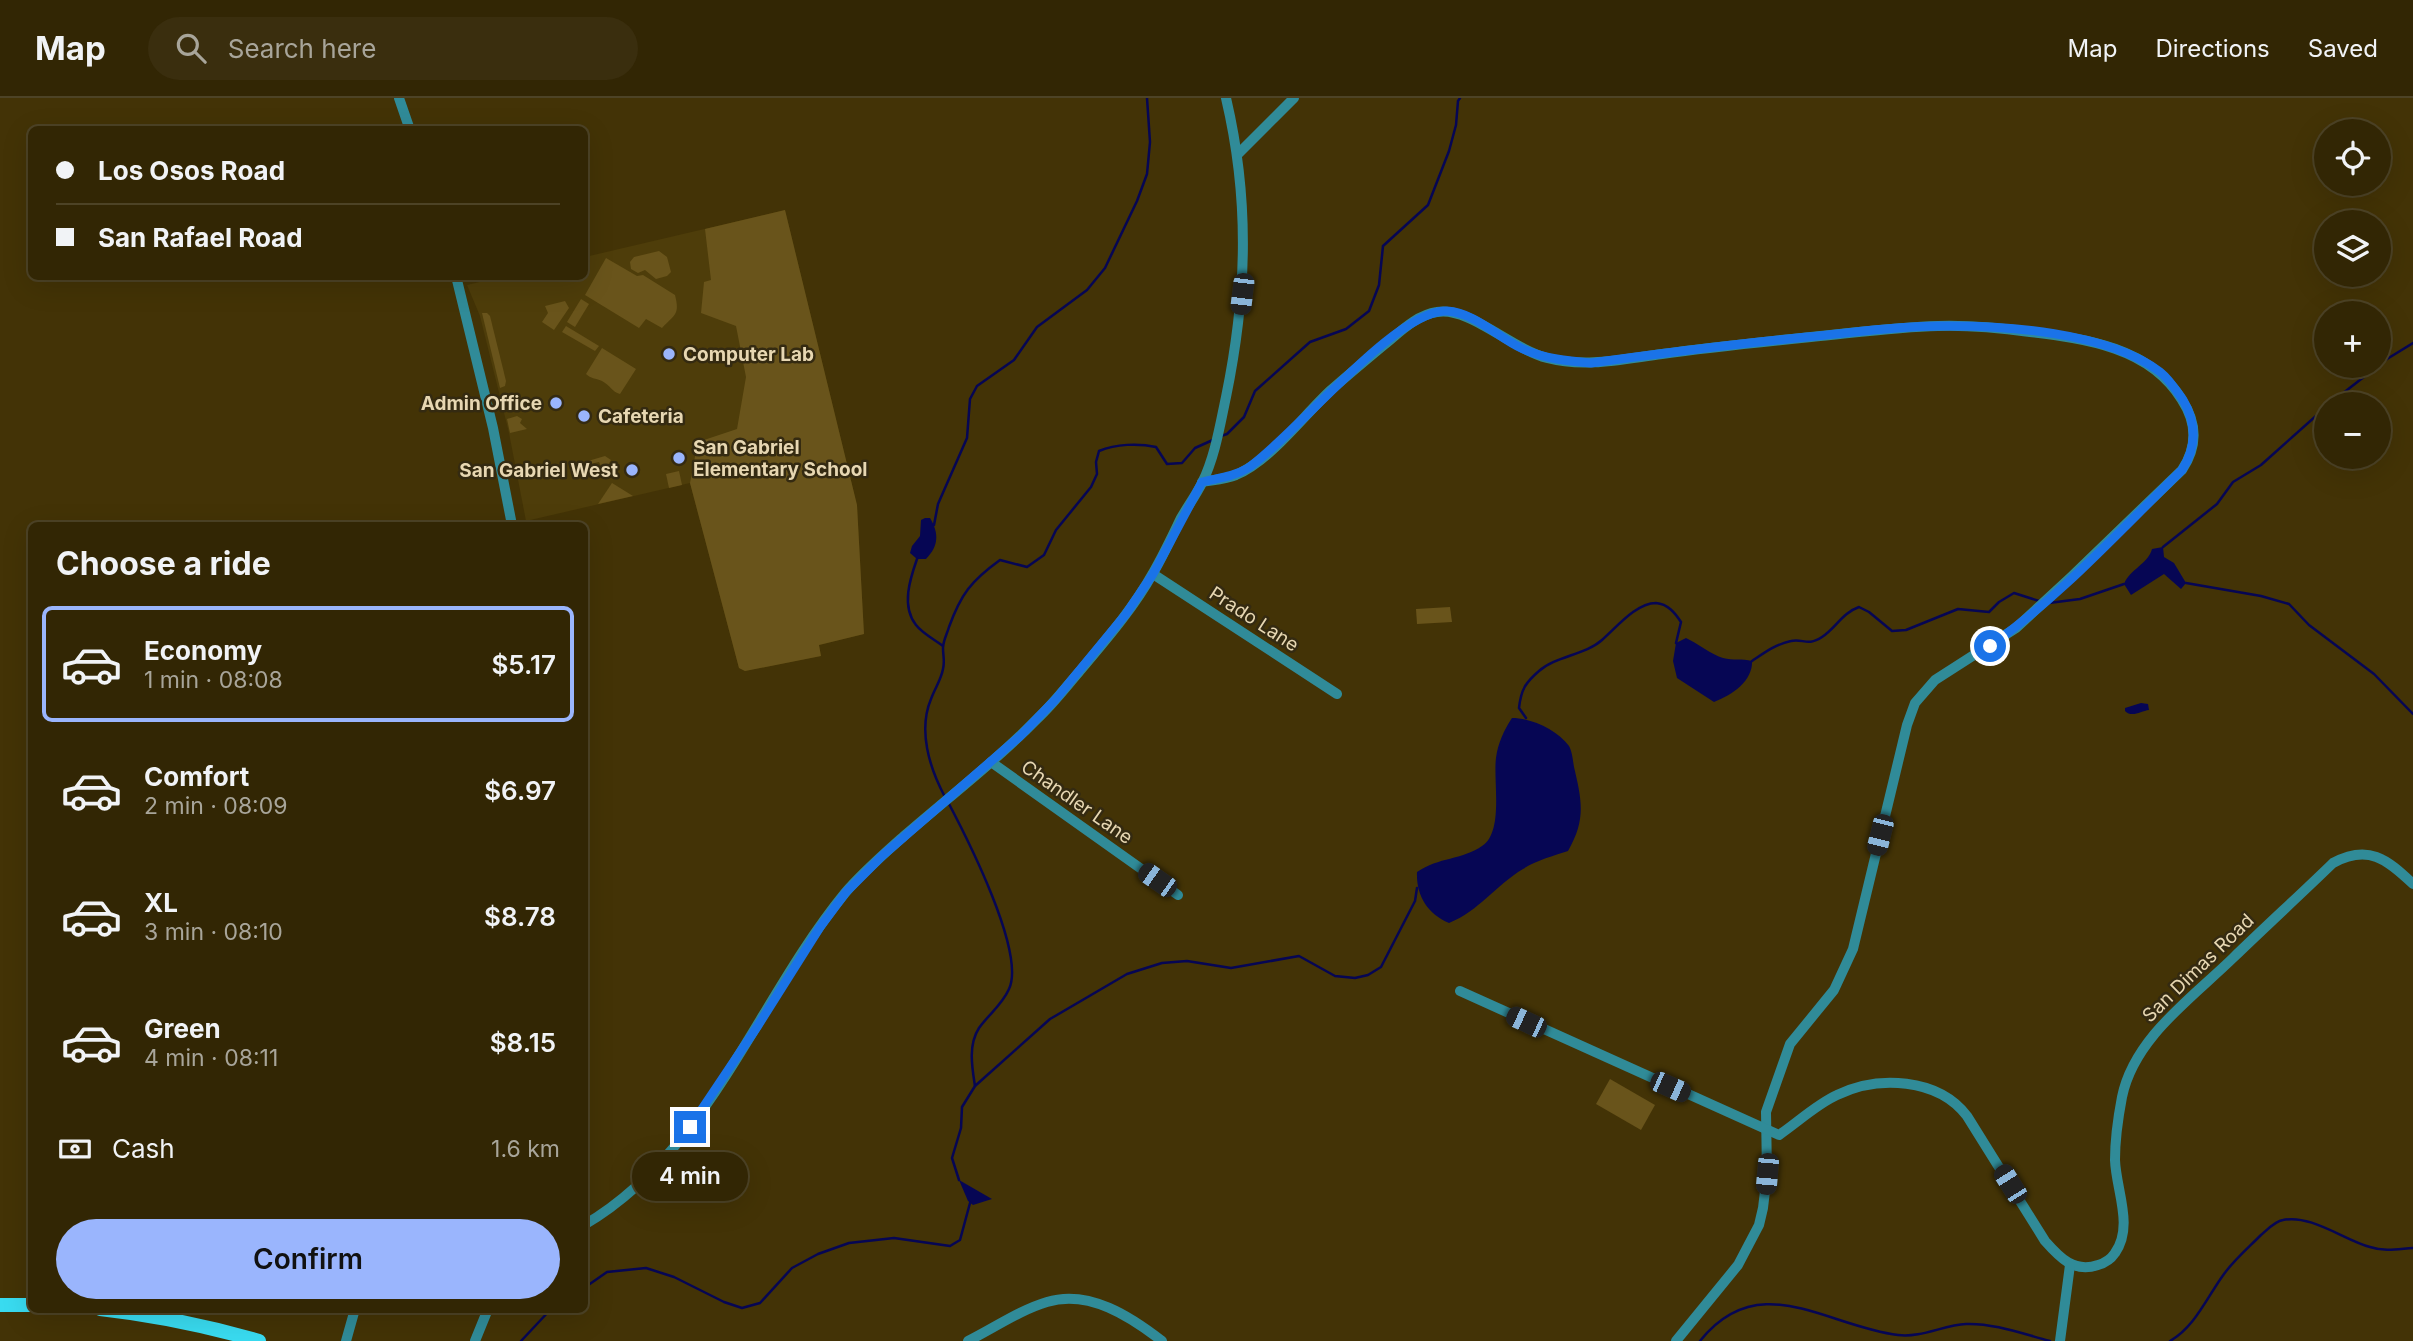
<!DOCTYPE html>
<meta charset="utf-8">
<style>
:root{--surface:#322604;--page:#3a2e0e;--text:#f1f3f6;--muted:#a8a59a;--line:#4d4326;--accent:#9ab5fd}
body{margin:0;font-family:Inter,sans-serif;background:var(--page);color:var(--text);height:100vh;display:flex;flex-direction:column;font-size:26px;white-space:nowrap}
*{box-sizing:border-box;margin:0}
p{font-size:23px;color:var(--muted)}
.icon{flex:none;width:38px;height:38px;fill:none;stroke:currentColor;stroke-width:2;stroke-linecap:round;stroke-linejoin:round}
.map{position:relative;flex:1;overflow:hidden}
.side{position:absolute;left:28px;top:424px;width:560px;height:791px;display:flex;flex-direction:column;background:var(--surface);border-radius:10px;box-shadow:0 7px 28px #0002,0 0 0 2px var(--line)}
.side>*{flex:none}
.hud{position:absolute;left:28px;top:28px;width:560px;height:154px;border-radius:10px;box-shadow:0 7px 28px #0002,0 0 0 2px var(--line);display:grid;align-content:center;height:154px;padding:0 28px;background:var(--surface)}
.tools{position:absolute;left:2314px;top:21px;display:grid;gap:14px}
.tools a{display:grid;place-items:center;width:77px;height:77px;border-radius:50%;background:var(--surface);box-shadow:0 7px 28px #0002,0 0 0 2px var(--line);font-size:35px}
.end{position:absolute;width:32px;height:32px;margin:-16px;border:9px solid #1a73e8;background:#fff;box-shadow:0 0 0 4px #fff}
.from{border-radius:50%}
.bubble{position:absolute;height:49px;border-radius:24px;background:var(--surface);box-shadow:0 7px 28px #0002,0 0 0 2px var(--line);font-size:23px;font-weight:600;line-height:49px;text-align:center}
.car{position:absolute;width:21px;height:42px;margin:-21px -10px;border-radius:9px;box-shadow:0 0 5px 2px #0007;background:linear-gradient(#222 24%,#8ab4d8 0 40%,#222 0 76%,#8ab4d8 0 86%,#222 0)}
.hud b{display:flex;align-items:center;gap:24px;height:66px;font-size:26px}
.hud b+b{border-top:2px solid var(--line)}
.hud i{width:18px;height:18px;background:var(--text)}
ul{padding:0;list-style:none}
li{display:flex;align-items:center;gap:21px;height:116px;margin:0 14px 10px;padding:0 14px;border:4px solid transparent;border-radius:10px}
li div{flex:1}
li b{display:block;font-size:26px}
li em{font-style:normal;font-weight:600}
li.current{border-color:var(--accent)}
li>.icon{width:63px;height:63px;stroke-width:1.5}
h2{padding:0 28px;font-size:32px;line-height:84px}
.pay{display:flex;align-items:center;gap:18px;height:77px;padding:0 28px;font-size:26px}
.pay p{margin-inline-start:auto}
.action{display:flex;gap:14px;margin-top:auto;padding:14px 28px}
.action a{flex:1;height:80px;border-radius:42px;background:var(--accent);color:#111;font-size:28px;font-weight:600;line-height:80px;text-align:center}
header{display:flex;align-items:center;gap:42px;box-sizing:border-box;height:98px;padding:0 35px;background:var(--surface);border-bottom:2px solid var(--line)}
header strong{font-size:33px}
nav{display:flex;gap:38px;margin-inline-start:auto;font-size:24px}
.search{width:490px;height:63px;background:var(--page);display:flex;align-items:center;gap:18px;box-sizing:border-box;padding:0 24px;border-radius:38px;color:var(--muted);font-size:26px}
.map>svg:first-child{display:block}
.built{fill:#4e3d0a}
.green{fill:#69541b}
.water{fill:#060654}
.lines{fill:none;stroke-linecap:round;stroke-linejoin:round}
.stream{stroke:#060654;stroke-width:2.5}
.minor{stroke:#308b98;stroke-width:10}
.major{stroke:#39dbf0;stroke-width:14}
.route{stroke:#1a73e8;stroke-width:9}
.poi-dot{fill:#9ab5fd;stroke:#342a11;stroke-width:2.5}
.labels{text-anchor:middle;dominant-baseline:central;stroke-width:5;stroke-linejoin:round;paint-order:stroke}
.poi-label{font-size:19px;font-weight:bold;fill:#e7d7b2;stroke:#342a11;text-anchor:start}
.street-label{font-size:19px;fill:#e7d7b2;stroke:#342a11}
</style>
<header>
<strong>Map</strong>
<div class="search"><svg class="icon" aria-label="search" viewBox="0 0 24 24"><circle cx="10" cy="10" r="6"/><path d="M15 15l6 6"/></svg>Search here</div>
<nav><a>Map</a><a>Directions</a><a>Saved</a></nav>
</header>
<div class="map">
<svg width="2413" height="1243" viewBox="0 0 2413 1243">
<rect width="100%" height="100%" fill="#433306"/>
<path class="built" d="M785 112 857 407 864 536 819 547 821 558 745 573 739 570 690 385 526 423 509 335 480 218 467 187 501 179 584 178 585 159Z"/>
<g class="green">
<path d="M785 112 857 407 864 536 819 547 821 558 745 573 739 570 690 385 697 348 704 342 737 331 746 279 736 228 701 215 704 184 711 182 705 131Z"/>
<path d="M659 153 667 159 671 174 667 178 656 181 645 172 638 175 631 171 630 164 634 159Z"/>
<path d="M606 160 637 178 643 177 675 197C680 217 675 216 662 230L646 221 639 230 585 197Z"/>
<path d="M581 201 589 206 575 229 567 224Z"/>
<path d="M565 203 569 210 554 232 542 224 548 215 545 208Z"/>
<path d="M482 215H487L490 218 506 283 505 288 500 290Z"/>
<path d="M566 228 599 248 595 253 562 234Z"/>
<path d="M602 250 636 271 620 296C612 294 610 287 602 283 595 280 591 281 586 276Z"/>
<path d="M517 318 522 321 520 325 527 331 510 335 507 321Z"/>
<path d="M605 358 611 362 604 374 599 364 572 370 571 368Z"/>
<path d="M679 373 682 387 669 390 666 376Z"/>
<path d="M612 385 633 398 598 406Z"/>
<path d="M1450 509 1452 524 1417 526 1416 511Z"/>
<path d="M1610 981 1655 1007 1641 1032 1596 1006Z"/>
</g>
<g class="water">
<path d="M925 420H930C939 435 939 448 926 461H917L910 455 912 448 920 438 921 422Z"/>
<path d="M2163 449 2164 459 2174 465 2186 485 2181 491 2164 476 2131 497 2124 486C2130 471 2148 466 2152 451Z"/>
<path d="M1686 540C1697 545 1712 557 1723 560 1733 563 1742 560 1752 563 1753 583 1732 597 1714 604L1677 580 1673 563 1676 545Z"/>
<path d="M2141 605 2148 606 2149 612C2141 613 2132 620 2125 613V610Z"/>
<path d="M1512 620C1531 620 1557 632 1569 648 1572 653 1573 663 1574 669 1582 703 1586 722 1568 753 1553 758 1537 762 1523 771 1496 787 1479 813 1449 825 1427 816 1416 797 1417 774 1439 759 1462 762 1482 748 1504 734 1493 683 1496 660 1498 645 1504 632 1512 620Z"/>
<path d="M959 1082 992 1101 973 1107 968 1103Z"/>
</g>
<g class="lines">
<g class="stream">
<path d="M2329 306 2387 261 2413 245"/>
<path d="M1221 338 1227 336 1244 319 1255 293 1310 244 1346 231 1369 213 1379 187 1383 148 1428 107 1449 53 1456 27 1458 3 1460 0"/>
<path d="M934 427 938 406 967 340 970 301 977 288 1014 262 1037 229 1087 192 1105 170 1137 103 1147 76 1150 44 1147 0"/>
<path d="M2163 449 2217 406 2233 384 2261 367 2326 309"/>
<path d="M917 461C910 481 901 508 916 527 922 535 935 542 943 548"/>
<path d="M2186 485 2261 498 2289 506 2309 527 2374 576 2413 616"/>
<path d="M2049 505 2080 501 2124 486"/>
<path d="M1752 563C1764 555 1776 546 1791 543 1803 540 1807 549 1822 539 1836 530 1842 515 1859 509L1869 514 1892 533 1906 532 1958 511 1989 514 1999 504 2014 495 2039 503"/>
<path d="M1526 620 1519 610C1521 592 1525 585 1539 573 1556 558 1585 557 1602 542 1616 530 1636 505 1656 505 1668 506 1675 515 1681 524L1676 545"/>
<path d="M945 699C929 669 918 632 931 601 935 590 941 582 943 571 945 563 943 558 943 550 943 543 947 536 949 529 961 496 971 483 1000 462L1027 469 1044 457 1056 432 1091 389 1097 376 1096 364 1099 353C1116 346 1138 345 1156 349L1167 366 1182 365 1195 350 1215 341"/>
<path d="M948 704C967 740 1026 855 1009 891 1002 907 989 916 979 930 968 947 972 969 975 988"/>
<path d="M959 1082 952 1060 961 1030 962 1009 975 988 1050 921 1127 876 1162 865 1187 863 1231 870 1299 858 1335 878 1355 880 1368 877 1381 869 1415 803 1417 790"/>
<path d="M584 1190 607 1174 646 1170 674 1179 724 1204 742 1210 760 1205 792 1170 818 1156 849 1145 894 1140 950 1148 960 1142 970 1105"/>
<path d="M521 1243 551 1211"/>
<path d="M1700 1243C1759 1169 1826 1228 1898 1237 1921 1240 1944 1227 1966 1226 1994 1225 2023 1236 2050 1243"/>
<path d="M2170 1243C2195 1229 2207 1199 2224 1176 2234 1162 2248 1150 2261 1137 2267 1132 2275 1123 2283 1122 2311 1116 2344 1142 2370 1149 2385 1154 2398 1151 2413 1150"/>
</g>
<g class="minor">
<path d="M399 0 410 32"/>
<path d="M1238 56 1294 0"/>
<path d="M456 178 493 330 512 427"/>
<path d="M1202 384C1213 382 1226 381 1236 377 1271 362 1303 318 1331 292 1348 277 1366 262 1384 247 1399 235 1416 217 1437 214 1468 208 1512 251 1547 260 1585 270 1623 261 1662 256 1711 249 1761 244 1811 239 1853 235 1896 229 1938 228 1969 227 2000 230 2030 234 2086 241 2150 249 2182 302 2197 325 2198 348 2182 372L2071 479 2016 530 1935 582 1915 605 1907 627 1853 851 1834 892 1790 946 1766 1014 1767 1076 1763 1110 1759 1127 1738 1167 1676 1243"/>
<path d="M1153 476 1337 596"/>
<path d="M991 664 1178 797"/>
<path d="M1460 893 1779 1037C1798 1024 1817 1006 1837 997 1878 977 1938 980 1967 1018L2045 1143C2060 1160 2074 1175 2098 1167 2105 1165 2111 1161 2115 1155 2134 1128 2116 1092 2115 1062 2115 1041 2118 1020 2122 999 2134 940 2192 900 2233 860 2266 828 2300 797 2333 765 2368 746 2387 761 2413 786"/>
<path d="M584 1127C708 1055 758 901 845 795 863 774 884 756 904 738 949 699 997 662 1038 620 1053 606 1066 589 1079 574 1105 543 1133 511 1153 475 1163 458 1172 439 1181 420 1188 408 1196 397 1202 385 1215 359 1220 327 1226 299 1247 197 1250 102 1226 0"/>
<path d="M346 1243 355 1211"/>
<path d="M475 1243 488 1211"/>
<path d="M968 1243C994 1230 1020 1212 1047 1204 1089 1191 1131 1219 1162 1243"/>
<path d="M2060 1243 2070 1167"/>
</g>
<g class="major">
<path d="M0 1207H32"/>
<path d="M100 1211C154 1217 207 1228 259 1243"/>
</g>
</g>
<g class="lines">
<path class="route" d="M690 1029 757 929 820 829 846 794 883 757 1019 639 1055 602 1126 516 1153 476 1202 384C1218 380 1233 379 1248 370 1293 340 1397 210 1447 213 1476 215 1498 240 1523 251 1546 261 1567 263 1591 265 1663 255 1735 246 1807 239 1851 235 1895 228 1939 228 2003 227 2108 234 2160 274 2169 281 2176 292 2183 302 2197 326 2197 349 2182 372 2120 432 2061 498 1990 548"/>
</g>
<g class="poi-dot">
<circle cx="669" cy="256" r="7"/>
<circle cx="556" cy="305" r="7"/>
<circle cx="584" cy="318" r="7"/>
<circle cx="679" cy="360" r="7"/>
<circle cx="632" cy="372" r="7"/>
</g>
<g class="labels">
<g class="poi-label">
<text x="683" y="256">Computer Lab</text>
<text x="542" y="305" text-anchor="end">Admin Office</text>
<text x="598" y="318">Cafeteria</text>
<text x="693" y="349">San Gabriel<tspan x="693" dy="22">Elementary School</tspan></text>
<text x="618" y="372" text-anchor="end">San Gabriel West</text>
</g>
<g class="street-label">
<text transform="translate(1254 521) rotate(33)">Prado Lane</text>
<text transform="translate(1077 704) rotate(35)">Chandler Lane</text>
<text transform="translate(2198 870) rotate(-44)">San Dimas Road</text>
</g>
</g>
</svg>
<div class="tools">
<a><svg class="icon" aria-label="locate" viewBox="0 0 24 24"><circle cx="12" cy="12" r="6"/><path d="M12 2v4M12 18v4M2 12h4M18 12h4"/></svg></a>
<a><svg class="icon" aria-label="layers" viewBox="0 0 24 24"><path d="M12 4l9 5-9 5-9-5zM3 14l9 5 9-5"/></svg></a>
<a>+</a>
<a>−</a>
</div>
<i class="end from" style="left:1990px;top:548px"></i>
<i class="end" style="left:690px;top:1029px"></i>
<div class="bubble" style="left:632px;top:1054px;width:116px">4 min</div>
<i class="car" style="left:1242px;top:196px;rotate:187deg"></i>
<i class="car" style="left:1880px;top:737px;rotate:194deg"></i>
<i class="car" style="left:1157px;top:782px;rotate:305deg"></i>
<i class="car" style="left:1526px;top:924px;rotate:295deg"></i>
<i class="car" style="left:1670px;top:989px;rotate:114deg"></i>
<i class="car" style="left:1767px;top:1076px;rotate:185deg"></i>
<i class="car" style="left:2010px;top:1086px;rotate:328deg"></i>
<div class="hud">
<b><i class="from"></i>Los Osos Road</b>
<b><i></i>San Rafael Road</b>
</div>
<section class="side">
<h2>Choose a ride</h2>
<ul>
<li class="current"><svg class="icon" aria-label="car" viewBox="0 0 24 24"><path d="M5 17H2v-5l4-1 3-4h7l3 4 3 1v5h-3M9 17h6M6 11h13"/><circle cx="7" cy="17" r="2"/><circle cx="17" cy="17" r="2"/></svg><div><b>Economy</b><p>1 min · 08:08</p></div><em>$5.17</em></li>
<li><svg class="icon" aria-label="car" viewBox="0 0 24 24"><path d="M5 17H2v-5l4-1 3-4h7l3 4 3 1v5h-3M9 17h6M6 11h13"/><circle cx="7" cy="17" r="2"/><circle cx="17" cy="17" r="2"/></svg><div><b>Comfort</b><p>2 min · 08:09</p></div><em>$6.97</em></li>
<li><svg class="icon" aria-label="car" viewBox="0 0 24 24"><path d="M5 17H2v-5l4-1 3-4h7l3 4 3 1v5h-3M9 17h6M6 11h13"/><circle cx="7" cy="17" r="2"/><circle cx="17" cy="17" r="2"/></svg><div><b>XL</b><p>3 min · 08:10</p></div><em>$8.78</em></li>
<li><svg class="icon" aria-label="car" viewBox="0 0 24 24"><path d="M5 17H2v-5l4-1 3-4h7l3 4 3 1v5h-3M9 17h6M6 11h13"/><circle cx="7" cy="17" r="2"/><circle cx="17" cy="17" r="2"/></svg><div><b>Green</b><p>4 min · 08:11</p></div><em>$8.15</em></li>
</ul>
<div class="pay"><svg class="icon" aria-label="cash" viewBox="0 0 24 24"><path d="M3 7h18v10H3z"/><circle cx="12" cy="12" r="2"/></svg>Cash<p>1.6 km</p></div>
<div class="action"><a>Confirm</a></div>
</section>
</div>
